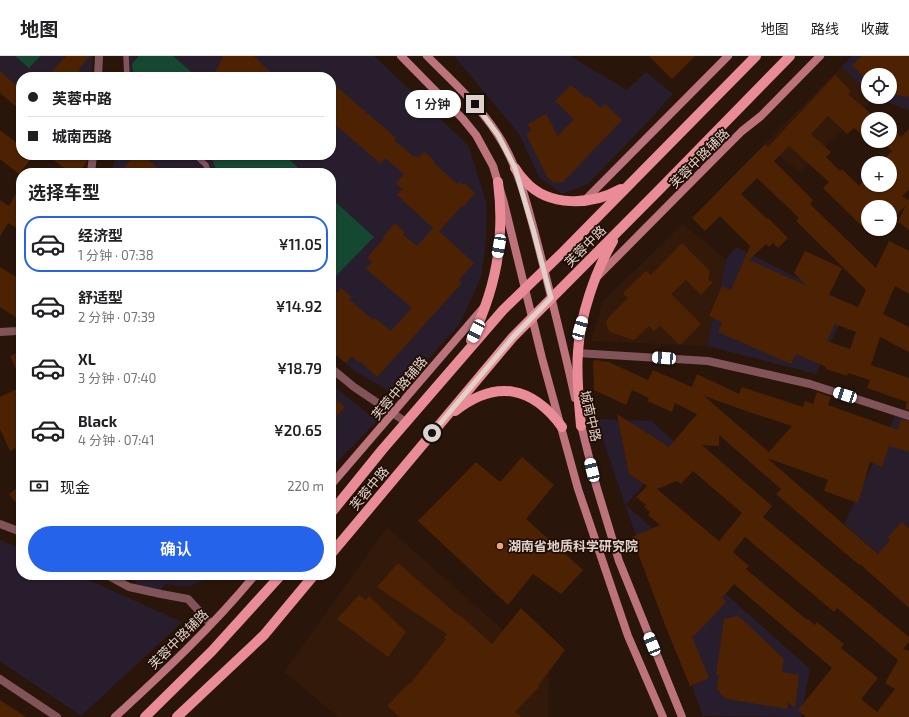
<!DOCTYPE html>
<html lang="zh">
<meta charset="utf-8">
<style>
:root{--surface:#fff;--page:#f2f2f2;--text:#202124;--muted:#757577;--line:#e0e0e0;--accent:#2563eb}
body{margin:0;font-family:"Exo 2","Noto Sans SC",sans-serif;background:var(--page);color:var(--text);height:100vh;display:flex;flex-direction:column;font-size:15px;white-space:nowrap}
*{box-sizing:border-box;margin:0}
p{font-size:13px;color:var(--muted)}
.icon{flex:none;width:22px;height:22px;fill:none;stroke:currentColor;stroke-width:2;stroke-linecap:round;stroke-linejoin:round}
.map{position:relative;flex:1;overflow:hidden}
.sheet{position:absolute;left:16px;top:112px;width:320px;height:412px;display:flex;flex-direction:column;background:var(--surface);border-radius:16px;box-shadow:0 1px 3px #0004}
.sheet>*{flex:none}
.top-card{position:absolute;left:16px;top:16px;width:320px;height:88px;border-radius:16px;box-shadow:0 1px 3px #0004;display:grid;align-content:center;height:88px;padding:0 12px;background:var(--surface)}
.controls{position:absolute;left:861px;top:12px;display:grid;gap:8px}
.controls a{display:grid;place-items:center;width:36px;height:36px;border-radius:50%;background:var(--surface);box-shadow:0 1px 3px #0004;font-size:20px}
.end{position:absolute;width:18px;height:18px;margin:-9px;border:5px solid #e0d2ca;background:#111;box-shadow:0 0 0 2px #111}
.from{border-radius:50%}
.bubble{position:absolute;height:28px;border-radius:14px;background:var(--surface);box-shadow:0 1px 3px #0004;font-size:13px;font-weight:600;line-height:28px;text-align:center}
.car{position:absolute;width:12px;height:24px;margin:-12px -6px;border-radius:5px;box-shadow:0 0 3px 1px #0007;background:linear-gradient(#fff 24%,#345 0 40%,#fff 0 76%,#345 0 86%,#fff 0)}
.top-card b{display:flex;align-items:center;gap:14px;height:38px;font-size:15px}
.top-card b+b{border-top:1px solid var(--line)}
.top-card i{width:10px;height:10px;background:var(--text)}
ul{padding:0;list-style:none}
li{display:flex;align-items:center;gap:12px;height:56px;margin:0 8px 6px;padding:0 4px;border:2px solid transparent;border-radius:16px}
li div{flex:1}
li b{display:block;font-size:15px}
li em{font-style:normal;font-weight:600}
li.current{border-color:var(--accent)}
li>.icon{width:36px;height:36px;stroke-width:1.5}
h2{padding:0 12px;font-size:18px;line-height:48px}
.pay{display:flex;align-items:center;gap:10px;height:44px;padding:0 12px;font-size:15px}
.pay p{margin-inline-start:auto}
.primary-button{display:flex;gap:8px;margin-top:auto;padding:8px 12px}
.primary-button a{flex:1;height:46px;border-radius:24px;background:var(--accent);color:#fff;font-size:16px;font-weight:600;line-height:46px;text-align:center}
header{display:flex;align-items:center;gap:24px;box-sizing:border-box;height:56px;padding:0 20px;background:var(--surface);border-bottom:1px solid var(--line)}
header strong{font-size:19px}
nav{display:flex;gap:22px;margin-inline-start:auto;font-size:14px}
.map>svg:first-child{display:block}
.commercial{fill:#281d2c}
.built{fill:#32190a}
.education{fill:#281d2b}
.green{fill:#154831}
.building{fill:#4c2203;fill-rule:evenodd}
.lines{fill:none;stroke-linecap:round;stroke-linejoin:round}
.lane{stroke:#815459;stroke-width:5.5}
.street{stroke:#815459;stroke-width:8}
.secondary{stroke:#bc737c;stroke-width:8}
.primary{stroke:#ea8c97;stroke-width:10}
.route{stroke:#e0d2ca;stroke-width:5}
.poi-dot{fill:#f0a279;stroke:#1f0c03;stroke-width:1.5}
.labels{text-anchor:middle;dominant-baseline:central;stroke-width:3.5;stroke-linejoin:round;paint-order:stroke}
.street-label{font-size:13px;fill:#e0d2ca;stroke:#1f0c03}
.poi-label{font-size:13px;font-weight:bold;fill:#e0d2ca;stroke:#1f0c03;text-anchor:start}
</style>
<header>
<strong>地图</strong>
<nav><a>地图</a><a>路线</a><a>收藏</a></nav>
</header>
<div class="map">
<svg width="909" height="661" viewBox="0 0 909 661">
<rect width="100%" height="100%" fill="#29150a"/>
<g class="commercial">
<path d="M126 0H374L468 89 486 145V184L481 222 459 269 396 339 356 316 331 296V117H112L116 99H331V21H124Z"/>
<path d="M454 0H570L627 34 646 16 673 38 643 71 588 128 562 138 539 121 519 78Z"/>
<path d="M852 0H909V54L874 41H890V19H868V36L841 11Z"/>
<path d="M736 191 849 248 816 318 707 290 726 203Z"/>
<path d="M331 328 377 365 331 412Z"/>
<path d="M596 363 652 365 678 389 626 449 810 613 801 661 703 660 625 449Z"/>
<path d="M0 484 21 493V519H78L182 566 81 660 0 605Z"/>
<path d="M129 519H213L211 521 209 520 202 525 190 530H180L166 528 159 535 133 530 136 526Z"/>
</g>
<g class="built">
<path d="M841 11 868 36V41L875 42 800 116 765 88Z"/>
<path d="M683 168 726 203 707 290 591 285 603 245Z"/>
<path d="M387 471 549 615 548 661H338L284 616Z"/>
</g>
<g class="education">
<path d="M0 0H93L91 21H21V41L0 17Z"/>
<path d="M897 356 909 359V524L844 468Z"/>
</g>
<g class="green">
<path d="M15 0H40L29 12Z"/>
<path d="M139 0H173L197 21H134L132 8Z"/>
<path d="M205 99H284L304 117H217L213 105Z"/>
<path d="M331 142 374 181 332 224H331Z"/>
</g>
<g class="building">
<path d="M66 0H90L78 14 86 21H47Z"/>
<path d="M223 0H254L275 21H214L216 15Z"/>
<path d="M649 0H695L672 23Z"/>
<path d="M862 0H909V41L890 38V19H868V26L852 9Z"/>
<path d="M0 15 21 34V55L0 37Z"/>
<path d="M835 19 851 35 848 38 877 63H868V84L854 72 847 78 828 60 811 78 831 96 826 101 840 115 842 113 859 130 868 120V129H890V107H880L892 95 881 85H890V71L901 81 909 73V134L902 140 908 144 909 142V174L898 166 906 149 890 165V151H868V176L823 132 829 126 789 90 774 105 813 144 810 148 876 212 889 185 909 195V238L895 230 883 258 909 271V296L880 281 871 309 909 322V354L905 353 907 346 867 332 870 324 848 317 847 320 826 313V311L796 298 791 308 718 276 722 266 709 260 722 230 731 234 750 190 720 160 705 175 692 162 765 88 768 91ZM757 122 799 162 796 165 866 234 858 251 829 239 842 212 805 195 794 217 807 230 749 204 766 188 769 191 773 187 778 192 788 182 768 162 767 163 741 138ZM835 268 856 276 850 293 827 285Z"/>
<path d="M331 26 396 82 394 84 414 101 416 100 418 102 424 96 434 104 433 106 457 128 459 126 463 129 465 127 475 137 463 151 462 150 439 175 474 207 459 224 462 227 377 321 360 305 359 307 352 300 346 307 331 295V243L341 232 351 241 349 243 373 264 375 262 391 275 412 252 366 213 372 206 367 202 384 182 383 181 395 167 405 176 403 179 417 190 433 172 397 139 402 133 396 127 404 118 385 102 381 108 331 65Z"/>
<path d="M571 29 586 42 588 40 601 52 605 48 622 64 563 126 554 127 547 121 526 78 531 75 528 68 546 58 558 80 574 63 555 45Z"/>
<path d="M0 74 21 90V99H34L19 118 0 103Z"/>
<path d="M47 99H84L87 102V106L79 117H71Z"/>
<path d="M135 99H143L163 117H119Z"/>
<path d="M21 129V175L8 167 0 181V144L9 150Z"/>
<path d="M682 187 710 215 708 224 713 226 701 239 686 224 671 238 701 268 680 289 660 270 654 275 649 270 634 284 610 276 608 273 606 266 608 262 628 242 623 237 646 215 651 219Z"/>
<path d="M0 211 21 224V255L17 262 0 251Z"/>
<path d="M21 295V324L10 300Z"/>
<path d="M595 304 609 306 648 324 653 314 692 331 697 318 739 338 742 331 803 351 805 345 813 348 817 336 831 341 828 349 898 374 901 363 909 365V396L889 390 882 411 870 406 858 447 824 435 828 424 767 402 878 498 890 484 887 482 902 466 909 472V552L860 508 859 509 776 438 781 433 719 379V390L702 389 772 450 763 461 909 581V586L903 593 909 595V661H806L798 654 832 612 734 528 722 542 726 546 695 579 692 581 709 622 690 630 665 569 632 481 660 469 648 459 650 456 644 451 646 449 636 441 647 430 629 418 617 358 669 391 697 358 675 347 672 356 647 345 649 342 632 334 626 349 594 334 593 306ZM704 340 749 356 792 370 769 396ZM693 415 742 457 719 485 657 433 677 425 681 428ZM745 481 834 556 837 552 898 604 885 627 895 633 877 656 861 643 878 622 841 592 844 588 817 566 815 569 808 563 807 564 746 513 749 510 733 496Z"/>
<path d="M21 331V390L10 395 0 373V341Z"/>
<path d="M331 339 345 351 331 366Z"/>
<path d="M522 401 554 429 526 463 583 514 561 538 533 518 508 549 418 465 476 406 500 426Z"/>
<path d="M21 429V453L9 438Z"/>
<path d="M398 507 460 561 461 560 492 588 521 552 565 594 538 630 539 631 515 656 522 661H400L387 650 409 627 410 628 446 583 444 582 447 578 377 531Z"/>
<path d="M359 539 366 544 369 540 406 576 388 601 337 563Z"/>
<path d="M737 560 742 563 784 603 782 616 799 619 795 652 788 646 787 653 727 643 723 641 717 632 719 618 716 620 724 563Z"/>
<path d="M0 644 26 661H0Z"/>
</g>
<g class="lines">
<g class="lane">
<path d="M126 0 127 21"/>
<path d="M195 99 206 109 208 117"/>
</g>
<g class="street">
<path d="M98 21 99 0"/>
<path d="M91 117 93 99"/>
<path d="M0 276 17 275 21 273"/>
<path d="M577 297 708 305 810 328 909 360"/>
<path d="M331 312 354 331 406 366"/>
<path d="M0 468 21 476"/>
<path d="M107 519 129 531 161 538 188 543 211 568"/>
<path d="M0 623 57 661"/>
</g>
<g class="secondary">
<path d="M401 0 463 63 476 79 493 110 504 147 542 302 578 433 628 580 663 661"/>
<path d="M427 0C452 25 479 49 498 79 519 111 528 152 538 189 551 240 564 291 575 342"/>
<path d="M584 145 728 0"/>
<path d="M597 221 722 95 742 75 761 60 820 0"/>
<path d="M580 365 596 429 619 505 682 661"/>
<path d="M331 429 483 252"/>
<path d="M115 661C164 616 213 570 255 519"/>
</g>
<g class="primary">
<path d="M515 112C518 117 521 121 525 125 549 152 592 149 621 133"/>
<path d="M471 284C487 251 499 212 500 175 501 159 500 142 498 126"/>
<path d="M455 355C496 323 532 330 562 371"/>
<path d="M581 370C579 346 576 320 578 296 580 260 595 216 613 185"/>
<path d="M331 457 382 394 503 254 563 196 756 0"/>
<path d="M331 498 513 281 660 133 790 0"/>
<path d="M145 661 212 595 281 519"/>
<path d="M177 661 264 579 314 519"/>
</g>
</g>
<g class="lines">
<path class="route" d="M432 377 513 281 551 242 533 173 515 112 498 79 475 48"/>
</g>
<circle class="poi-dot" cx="500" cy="490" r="4"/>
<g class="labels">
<g class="street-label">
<text transform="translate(699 102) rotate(-45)">芙蓉中路辅路</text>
<text transform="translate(585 190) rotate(-45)">芙蓉中路</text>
<text transform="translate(399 332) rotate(-50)">芙蓉中路辅路</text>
<text transform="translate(591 360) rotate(77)">城南中路</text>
<text transform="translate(369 432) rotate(-50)">芙蓉中路</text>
<text transform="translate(178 583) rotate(-45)">芙蓉中路辅路</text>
</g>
<g class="poi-label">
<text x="508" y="490">湖南省地质科学研究院</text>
</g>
</g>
</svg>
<div class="controls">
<a><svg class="icon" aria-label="locate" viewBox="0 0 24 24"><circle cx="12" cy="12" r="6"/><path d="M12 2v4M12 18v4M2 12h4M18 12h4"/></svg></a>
<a><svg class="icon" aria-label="layers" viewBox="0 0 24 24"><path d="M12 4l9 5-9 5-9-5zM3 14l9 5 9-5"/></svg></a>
<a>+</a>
<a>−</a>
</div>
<i class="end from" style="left:432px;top:377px"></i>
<i class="end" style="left:475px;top:48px"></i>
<div class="bubble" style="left:405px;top:34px;width:56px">1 分钟</div>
<i class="car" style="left:499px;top:190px;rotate:190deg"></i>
<i class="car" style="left:580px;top:272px;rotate:16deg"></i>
<i class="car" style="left:476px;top:275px;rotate:206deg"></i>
<i class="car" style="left:664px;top:302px;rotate:274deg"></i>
<i class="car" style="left:845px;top:339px;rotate:288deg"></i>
<i class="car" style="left:592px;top:414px;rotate:346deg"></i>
<i class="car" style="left:652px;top:588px;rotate:338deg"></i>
<div class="top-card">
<b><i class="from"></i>芙蓉中路</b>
<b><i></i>城南西路</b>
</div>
<section class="sheet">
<h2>选择车型</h2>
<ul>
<li class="current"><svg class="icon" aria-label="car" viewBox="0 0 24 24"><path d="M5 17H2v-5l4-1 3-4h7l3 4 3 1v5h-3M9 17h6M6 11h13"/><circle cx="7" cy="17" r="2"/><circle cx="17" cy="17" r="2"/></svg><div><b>经济型</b><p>1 分钟 · 07:38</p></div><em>¥11.05</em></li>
<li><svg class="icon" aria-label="car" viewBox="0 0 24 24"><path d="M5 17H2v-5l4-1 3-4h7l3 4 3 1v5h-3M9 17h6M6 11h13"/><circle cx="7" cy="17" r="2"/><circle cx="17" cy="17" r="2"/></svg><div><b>舒适型</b><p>2 分钟 · 07:39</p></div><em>¥14.92</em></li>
<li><svg class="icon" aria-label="car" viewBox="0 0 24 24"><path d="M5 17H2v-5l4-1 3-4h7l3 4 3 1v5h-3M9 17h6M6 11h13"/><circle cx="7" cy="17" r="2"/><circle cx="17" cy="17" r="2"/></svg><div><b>XL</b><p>3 分钟 · 07:40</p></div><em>¥18.79</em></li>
<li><svg class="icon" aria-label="car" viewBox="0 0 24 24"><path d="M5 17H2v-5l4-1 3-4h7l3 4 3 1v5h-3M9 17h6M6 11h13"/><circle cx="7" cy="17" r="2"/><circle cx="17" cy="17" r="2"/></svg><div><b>Black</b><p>4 分钟 · 07:41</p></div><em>¥20.65</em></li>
</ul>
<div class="pay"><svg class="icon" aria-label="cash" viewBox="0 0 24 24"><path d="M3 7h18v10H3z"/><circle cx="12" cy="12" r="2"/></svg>现金<p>220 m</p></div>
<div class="primary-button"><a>确认</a></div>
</section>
</div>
